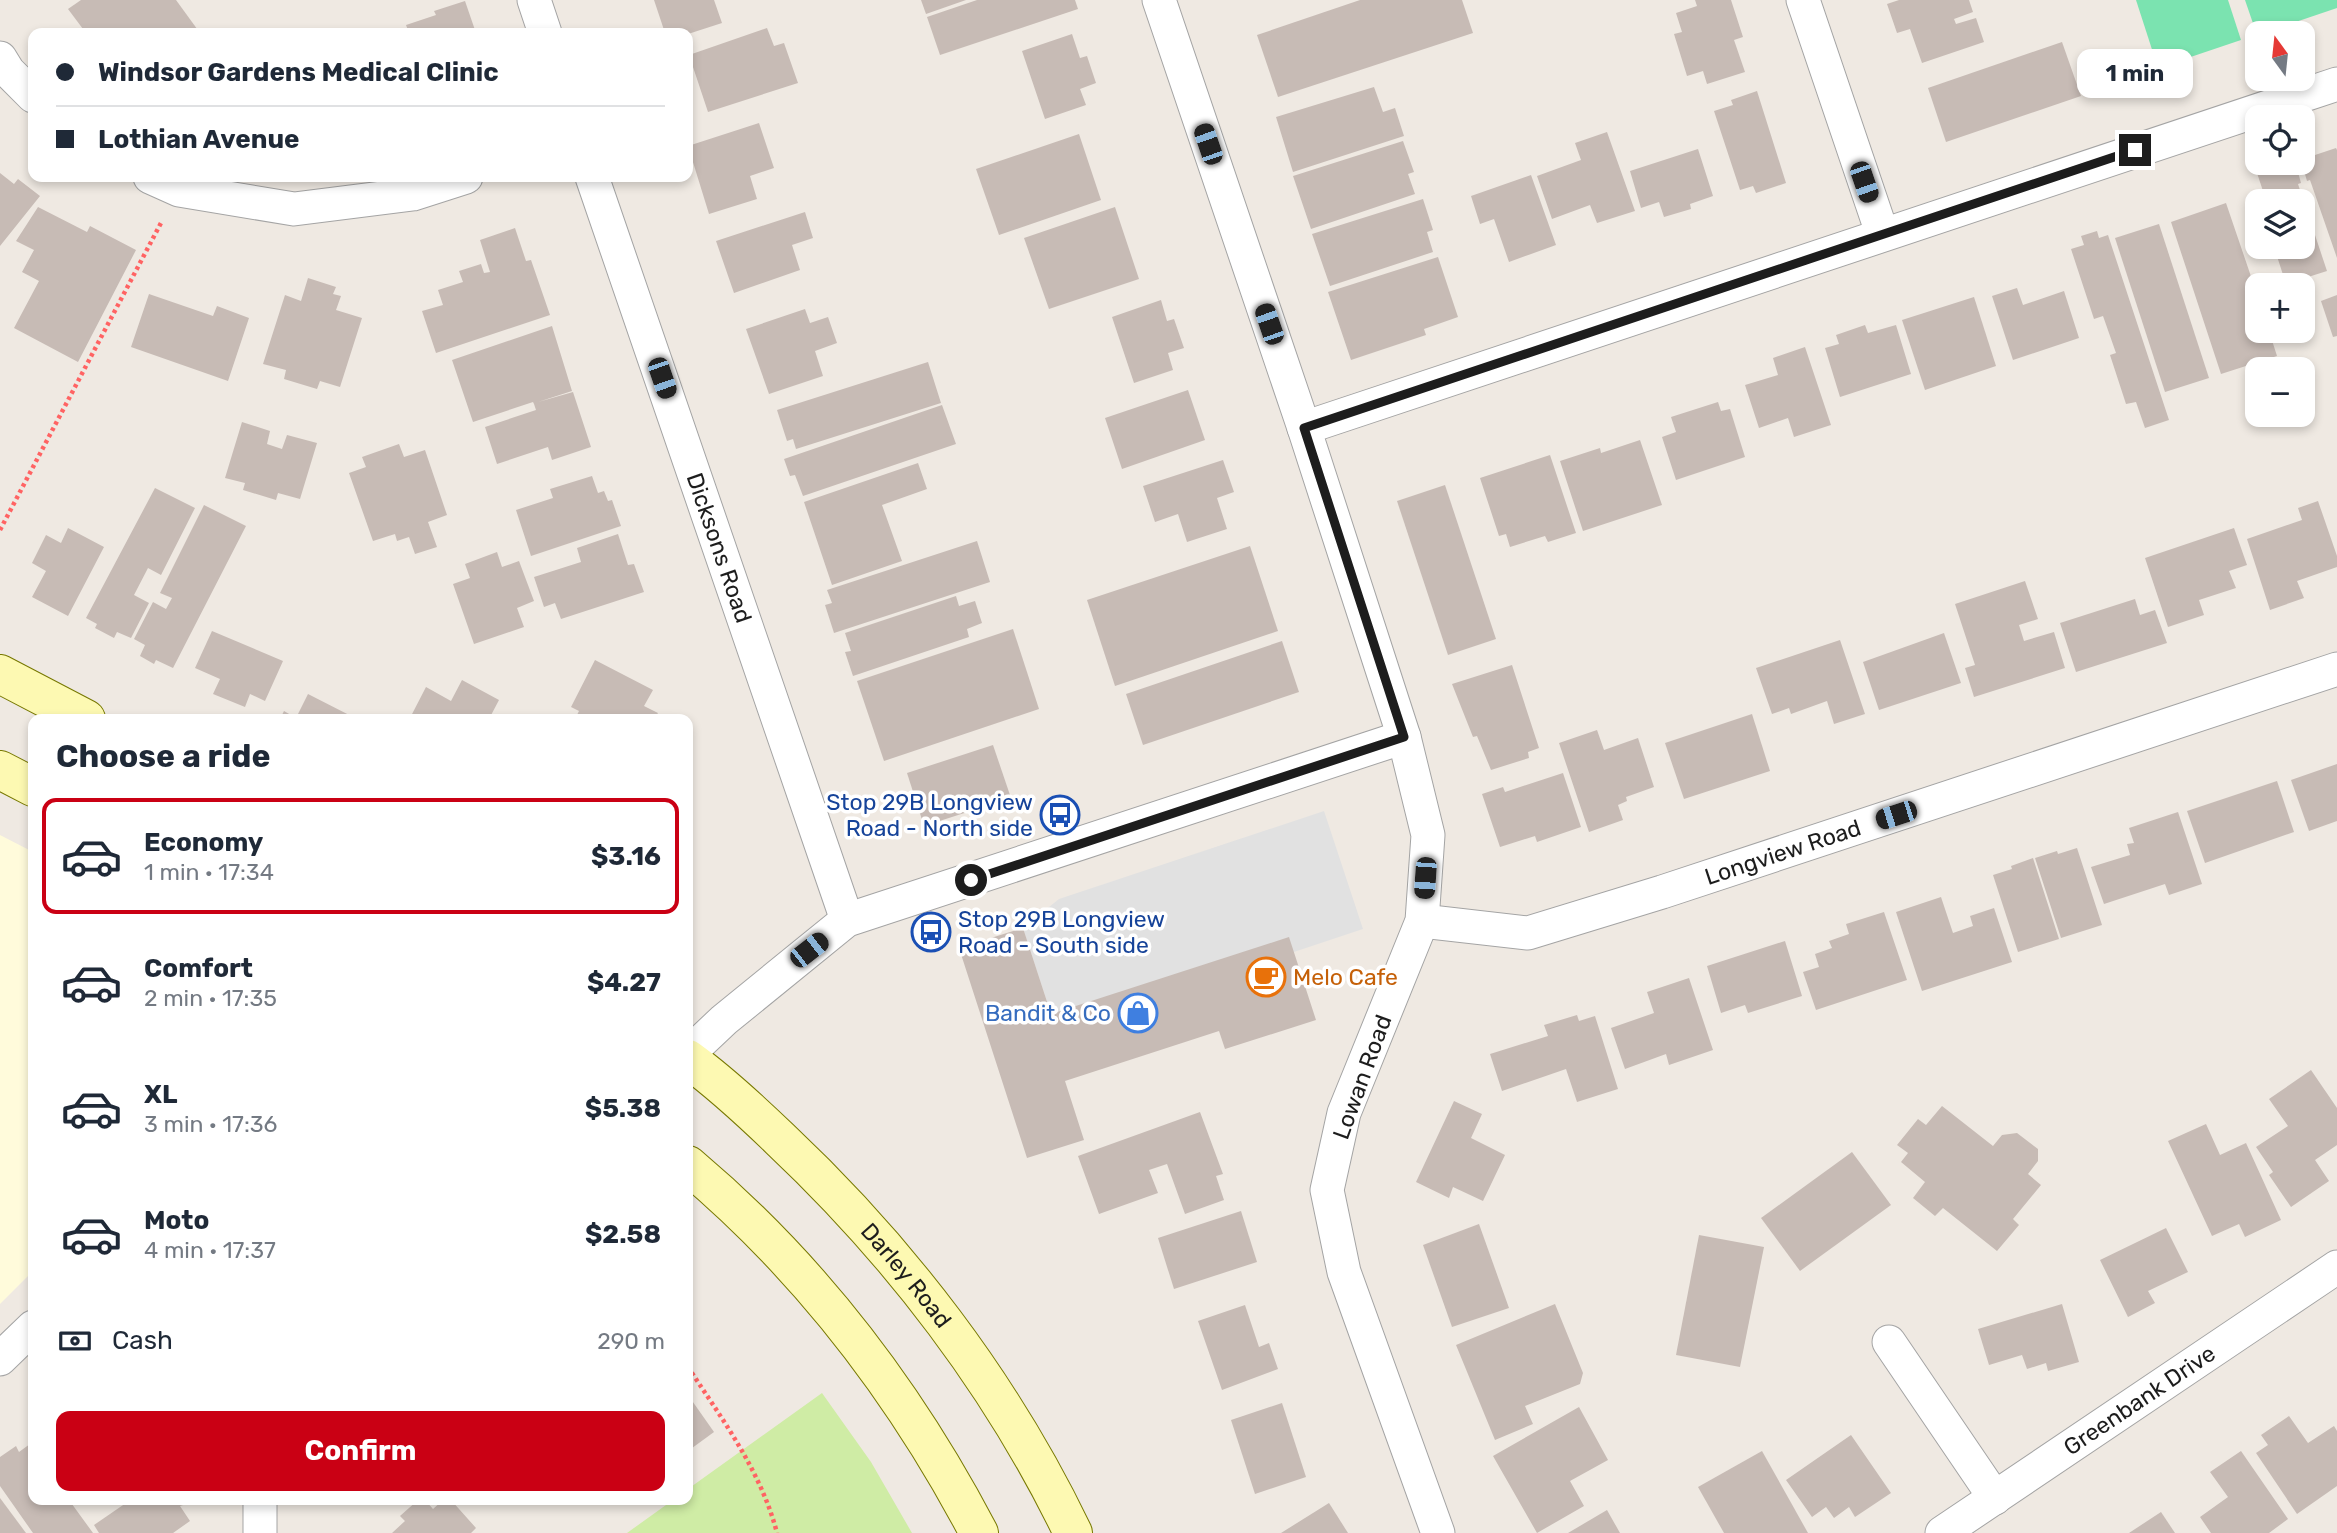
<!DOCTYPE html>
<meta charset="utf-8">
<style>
:root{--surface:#fff;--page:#f2f2f3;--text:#1f2937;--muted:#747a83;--line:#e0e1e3;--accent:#ca0014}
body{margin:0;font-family:Rubik,sans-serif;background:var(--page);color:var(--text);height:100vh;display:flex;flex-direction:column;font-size:26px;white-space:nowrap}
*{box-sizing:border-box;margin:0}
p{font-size:23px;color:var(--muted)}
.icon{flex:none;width:38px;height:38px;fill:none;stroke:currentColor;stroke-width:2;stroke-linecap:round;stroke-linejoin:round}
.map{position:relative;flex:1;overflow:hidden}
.side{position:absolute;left:28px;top:714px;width:665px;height:791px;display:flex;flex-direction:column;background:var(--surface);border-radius:14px;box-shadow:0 4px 10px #0003}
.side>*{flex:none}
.banner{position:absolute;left:28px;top:28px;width:665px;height:154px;border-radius:14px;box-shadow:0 4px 10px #0003;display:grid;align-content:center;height:154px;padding:0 28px;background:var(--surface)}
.needle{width:46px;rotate:345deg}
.fabs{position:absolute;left:2245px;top:21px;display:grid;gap:14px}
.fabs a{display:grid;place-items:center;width:70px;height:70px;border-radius:14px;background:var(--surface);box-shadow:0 4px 10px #0003;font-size:35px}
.end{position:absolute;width:32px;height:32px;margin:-16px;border:9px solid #1d1d1d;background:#fff;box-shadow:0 0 0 4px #fff}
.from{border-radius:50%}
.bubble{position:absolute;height:49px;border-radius:14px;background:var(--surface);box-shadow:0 4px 10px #0003;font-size:23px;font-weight:700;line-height:49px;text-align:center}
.car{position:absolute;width:21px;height:42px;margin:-21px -10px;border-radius:9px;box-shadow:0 0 5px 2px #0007;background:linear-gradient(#222 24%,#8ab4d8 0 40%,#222 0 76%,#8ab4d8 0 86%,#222 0)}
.banner b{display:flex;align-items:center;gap:24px;height:66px;font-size:26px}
.banner b+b{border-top:2px solid var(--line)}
.banner i{width:18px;height:18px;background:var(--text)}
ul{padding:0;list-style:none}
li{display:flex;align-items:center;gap:21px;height:116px;margin:0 14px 10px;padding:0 14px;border:4px solid transparent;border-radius:14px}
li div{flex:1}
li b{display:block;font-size:26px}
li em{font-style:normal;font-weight:700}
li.current{border-color:var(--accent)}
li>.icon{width:63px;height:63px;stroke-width:1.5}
h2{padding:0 28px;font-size:32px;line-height:84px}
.pay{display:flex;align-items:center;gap:18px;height:77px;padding:0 28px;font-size:26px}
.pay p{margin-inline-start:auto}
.action{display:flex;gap:14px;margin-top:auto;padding:14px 28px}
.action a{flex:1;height:80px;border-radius:14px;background:var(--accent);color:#fff;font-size:28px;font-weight:700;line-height:80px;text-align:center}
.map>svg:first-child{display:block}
.education{fill:#fffbdb}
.grass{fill:#cfeca5}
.pitch{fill:#7be3b0}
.parking{fill:#e1e1e1}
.building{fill:#c7bbb5}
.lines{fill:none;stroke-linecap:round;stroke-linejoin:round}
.minor-casing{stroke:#a4a4a4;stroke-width:35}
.secondary-casing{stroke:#777800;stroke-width:40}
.path{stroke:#ff6363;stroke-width:4.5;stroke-dasharray:3.5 3.5;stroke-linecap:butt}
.minor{stroke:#fff;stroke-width:33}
.secondary{stroke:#fdf9b2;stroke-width:38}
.route{stroke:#1d1d1d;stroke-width:9}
.labels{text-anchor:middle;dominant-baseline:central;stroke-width:7;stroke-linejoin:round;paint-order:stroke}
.street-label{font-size:23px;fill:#1d1d1d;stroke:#fff}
.transit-label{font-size:23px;fill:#164399;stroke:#fff;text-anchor:end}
.food-label{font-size:23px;fill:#c56008;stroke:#fff;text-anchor:start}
.shop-label{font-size:23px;fill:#366cbe;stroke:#fff;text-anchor:end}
</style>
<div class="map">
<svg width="2337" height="1533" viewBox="0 0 2337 1533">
<rect width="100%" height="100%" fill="#efe9e2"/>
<path class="education" d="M0 835 33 852V1271L0 1304Z"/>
<path class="grass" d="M822 1393 871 1462 912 1533H627L673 1500H688V1489Z"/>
<g class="pitch">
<path d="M2136 0H2228L2241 40 2158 68Z"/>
<path d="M2245 0H2337V8L2257 35Z"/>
</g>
<path class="parking" d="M1324 811 1363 929 1294 952 1051 1014 1023 928 1059 899Z"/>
<g class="building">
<path d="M81 0H176L200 33H86L68 9Z"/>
<path d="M654 0H714L722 23 688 34 665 33Z"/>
<path d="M921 0H966L926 14Z"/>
<path d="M977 0H1075L1078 9 940 55 927 17Z"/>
<path d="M1360 0H1462L1473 33 1278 97 1257 35Z"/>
<path d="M1695 0H1731L1743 37 1734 40 1745 72 1707 84 1703 71 1687 76 1674 34 1682 32 1676 13 1697 6Z"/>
<path d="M1899 0H1969L1973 12 1954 19 1956 24 1976 18 1984 42 1922 63 1910 29 1897 33 1887 4Z"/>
<path d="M465 1 476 33H409L406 25 436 15 434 11Z"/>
<path d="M767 28 774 46 784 43 798 83 708 112 689 55Z"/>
<path d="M1072 34 1080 58 1087 56 1096 83 1080 89 1086 105 1045 119 1022 51Z"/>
<path d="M2062 42 2081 96 1946 142 1928 88Z"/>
<path d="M1374 87 1383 112 1395 108 1404 136 1293 172 1276 117Z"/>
<path d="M1757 91 1786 183 1756 193 1753 186 1740 190 1714 111 1733 105 1731 100Z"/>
<path d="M759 123 774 168 750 176 757 199 709 214 688 146Z"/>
<path d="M1607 132 1635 211 1597 223 1590 205 1552 219 1537 176 1581 160 1575 143Z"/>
<path d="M1079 134 1101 200 999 235 976 169Z"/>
<path d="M1403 141 1414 172 1408 174 1415 194 1311 229 1293 176Z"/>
<path d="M2336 148 2337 150V258L2310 180 2307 181 2302 164 2308 162 2306 158Z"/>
<path d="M1698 149 1713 196 1690 204 1691 209 1664 217 1659 202 1641 208 1630 171Z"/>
<path d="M2288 163 2289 167 2296 165 2301 183 2298 184 2327 271 2286 284 2274 247H2303V201H2258L2257 216 2250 195 2263 191 2257 173Z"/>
<path d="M0 173 14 184 18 179 40 196 0 246Z"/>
<path d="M1531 175 1556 245 1509 262 1494 219 1480 224 1471 196Z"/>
<path d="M1423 199 1433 230 1427 232 1433 252 1330 286 1312 234Z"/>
<path d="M2226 203 2258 297V331H2269L2277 356 2221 374 2171 222Z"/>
<path d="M38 207 87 232 90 226 136 250 78 362 14 328 39 281 22 272 34 250 16 241Z"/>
<path d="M1115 207 1139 279 1049 309 1024 238Z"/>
<path d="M805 212 813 238 792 245 800 270 734 293 716 241Z"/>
<path d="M2159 224 2209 378 2165 392 2115 238Z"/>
<path d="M515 228 526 261 531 260 550 315 436 353 422 311 443 305 438 290 463 282 459 271 481 264 484 273 490 272 480 240Z"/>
<path d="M2097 231 2099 238 2108 235 2169 420 2145 428 2136 402 2126 404 2110 355 2116 353 2103 316 2094 319 2071 249 2084 245 2081 236Z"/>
<path d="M1438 257 1458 317 1424 329 1426 335 1351 360 1328 292Z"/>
<path d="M308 278 336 287 333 294 341 296 336 310 362 318 340 387 320 381 317 389 284 379 286 370 263 364 285 295 301 301Z"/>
<path d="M2017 288 2023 305 2064 291 2079 338 2013 360 1992 296Z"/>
<path d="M149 294 213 316 217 306 249 318 228 381 131 347Z"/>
<path d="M2337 295V336L2333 337 2321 301Z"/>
<path d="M1974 297 1996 366 1925 390 1902 320Z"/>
<path d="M1161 300 1167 321 1174 319 1184 348 1168 353 1173 370 1134 383 1112 317Z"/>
<path d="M805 309 810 323 828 317 837 343 815 351 823 376 769 394 746 329Z"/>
<path d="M1865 325 1868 333 1896 325 1911 374 1840 397 1825 348 1839 344 1836 335Z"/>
<path d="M552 326 572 391 538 402 573 392 591 447 552 460 548 447 497 464 485 427 536 410 534 404 533 402 473 422 452 360Z"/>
<path d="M1805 347 1831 425 1794 437 1788 418 1759 428 1745 385 1778 375 1773 358Z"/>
<path d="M928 362 941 403 796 449 793 439 787 441 777 410Z"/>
<path d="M1188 390 1205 440 1122 469 1105 418Z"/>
<path d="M1718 402 1721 411 1730 409 1745 457 1676 480 1662 437 1676 432 1671 417Z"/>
<path d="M942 405 956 444 803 496 795 475 790 476 784 459Z"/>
<path d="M242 422 270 431 267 444 282 449 287 435 317 443 300 499 278 493 276 500 243 490 245 483 225 478Z"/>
<path d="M1640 440 1662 505 1583 531 1560 461 1600 448 1601 453Z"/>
<path d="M399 444 404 457 425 450 447 515 428 522 437 547 415 554 409 537 397 541 395 534 373 541 349 473 366 467 362 457Z"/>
<path d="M1550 455 1576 533 1548 542 1545 536 1510 547 1506 534 1499 536 1480 478Z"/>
<path d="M1223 460 1234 492 1217 498 1227 529 1187 542 1178 514 1155 522 1143 486Z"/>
<path d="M918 463 927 489 882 505 902 561 832 585 804 502Z"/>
<path d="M592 476 598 493 604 491 608 501 612 500 621 526 531 556 516 510 553 498 550 489Z"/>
<path d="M1445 485 1496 639 1448 655 1397 501Z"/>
<path d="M155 488 195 508 161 575 148 568 134 595 149 603 131 638 117 632 114 638 95 628 97 624 86 618Z"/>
<path d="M2318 501 2337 556V567L2297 581 2304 598 2270 610 2247 539 2302 520 2298 508Z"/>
<path d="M204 505 246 526 173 668 156 660 154 664 140 656 145 645 134 639 153 602 166 609 172 598 160 593Z"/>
<path d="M68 528 104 547 68 616 32 597 46 571 32 563 46 535 61 543Z"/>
<path d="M2234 528 2247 565 2229 571 2236 588 2199 600 2204 615 2168 627 2145 558Z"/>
<path d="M618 534 628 565 634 564 644 592 561 619 555 603 544 607 534 577 581 562 577 548Z"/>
<path d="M977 541 990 582 834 633 825 605 832 603 827 590Z"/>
<path d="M1250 546 1278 631 1115 686 1087 600Z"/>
<path d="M497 552 502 567 519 561 534 601 517 608 524 627 474 644 453 584 470 578 465 564Z"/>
<path d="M2025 581 2038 619 2019 625 2024 641 2054 632 2065 668 1974 697 1965 668 1975 665 1955 604Z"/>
<path d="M956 596 959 606 975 601 982 623 967 629 969 637 853 676 845 652 851 651 845 633Z"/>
<path d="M2135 599 2140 615 2155 610 2167 643 2076 672 2060 623Z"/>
<path d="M1013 629 1039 709 884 761 857 681Z"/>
<path d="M212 631 283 661 265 701 250 694 245 707 213 694 220 679 195 668Z"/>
<path d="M1944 633 1961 683 1879 710 1863 662Z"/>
<path d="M1840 640 1865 714 1834 724 1827 701 1791 714 1789 708 1772 714 1756 668Z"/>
<path d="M1282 641 1299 692 1143 745 1126 694Z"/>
<path d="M595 660 653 690 644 706 658 713 654 719H575L579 711 571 707Z"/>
<path d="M1512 665 1539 748 1528 752 1529 758 1491 770 1477 736 1473 737 1452 684Z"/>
<path d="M462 680 499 700 489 719 410 718 426 687 451 701Z"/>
<path d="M308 694 357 719H280L284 711 296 718Z"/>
<path d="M1752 714 1770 771 1684 799 1665 743Z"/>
<path d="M1597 730 1604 750 1638 738 1654 787 1626 797 1627 801 1618 805 1623 820 1589 832 1559 743Z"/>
<path d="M993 745 1011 798 924 826 907 773Z"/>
<path d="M2337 764V821L2309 831 2291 780Z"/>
<path d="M1563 773 1581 827 1537 842 1535 836 1500 847 1482 794 1503 787 1505 792Z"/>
<path d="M2277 781 2294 832 2205 863 2187 811Z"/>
<path d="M2178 812 2202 884 2169 895 2165 884 2104 904 2091 867 2130 855 2127 844 2134 843 2129 828Z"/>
<path d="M2077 848 2102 925 2061 938 2035 858 2057 851 2058 854Z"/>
<path d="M2033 858 2059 939 2018 952 1993 875 2012 869 2011 866Z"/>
<path d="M1941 897 1953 933 1973 926 1970 916 1994 908 2012 962 1922 991 1896 912Z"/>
<path d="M1884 912 1907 980 1816 1010 1803 972 1819 967 1815 954 1832 948 1829 941 1849 934 1846 924Z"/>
<path d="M1023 928 1051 1014 1289 937 1316 1020 1225 1049 1219 1031 1065 1081 1084 1140 1027 1158 959 948Z"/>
<path d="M1785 941 1802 996 1748 1013 1745 1005 1721 1013 1707 966Z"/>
<path d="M1689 978 1713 1050 1669 1065 1666 1054 1625 1069 1611 1028 1654 1013 1647 992Z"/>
<path d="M1577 1015 1579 1021 1595 1016 1618 1089 1577 1102 1566 1069 1502 1091 1490 1054 1548 1036 1544 1025Z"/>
<path d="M2311 1070 2337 1108V1145L2315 1160 2329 1181 2291 1207 2269 1175 2273 1172 2256 1147 2288 1126 2269 1099Z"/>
<path d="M1454 1101 1482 1114 1471 1138 1505 1155 1483 1201 1453 1187 1449 1198 1416 1182Z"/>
<path d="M1942 1106 1993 1146 2002 1135 2017 1133 2038 1149V1161L2028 1174 2041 1185 2013 1219 2019 1225 1997 1251 1943 1208 1935 1216 1913 1198 1925 1182 1901 1162 1908 1153 1897 1145 1918 1119 1926 1125Z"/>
<path d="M1200 1112 1223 1174 1216 1176 1224 1200 1185 1214 1167 1164 1149 1170 1158 1193 1099 1214 1078 1156Z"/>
<path d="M2206 1124 2220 1155 2246 1143 2281 1220 2245 1237 2239 1224 2212 1236 2168 1141Z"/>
<path d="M1852 1152 1891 1205 1800 1271 1761 1218Z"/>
<path d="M1241 1211 1257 1262 1174 1289 1158 1238Z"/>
<path d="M1479 1224 1509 1308 1452 1327 1423 1245Z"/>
<path d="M2166 1228 2188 1272 2148 1291 2155 1303 2128 1317 2100 1260Z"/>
<path d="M1699 1235 1764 1247 1740 1367 1676 1355Z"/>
<path d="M1555 1304 1583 1373 1580 1384 1525 1406 1533 1424 1495 1440 1456 1345Z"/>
<path d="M2062 1304 2079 1362 2048 1371 2046 1363 2027 1369 2022 1355 1989 1365 1978 1329Z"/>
<path d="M1245 1305 1259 1347 1269 1343 1278 1369 1222 1390 1198 1321Z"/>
<path d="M688 1395 714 1432 688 1451Z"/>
<path d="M1282 1403 1306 1477 1255 1494 1231 1420Z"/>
<path d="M1579 1407 1608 1460 1570 1481 1584 1506 1537 1533 1493 1456Z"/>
<path d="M2289 1416 2308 1443 2334 1426 2337 1431V1486L2297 1514 2256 1453 2268 1445 2261 1435Z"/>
<path d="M1851 1435 1891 1493 1855 1517 1849 1507 1834 1518 1826 1507 1812 1517 1786 1480Z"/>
<path d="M30 1444 33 1449V1500H69L93 1533H33L0 1486V1457L16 1446 19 1452Z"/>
<path d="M1762 1451 1808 1533H1724L1698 1487Z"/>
<path d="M2241 1451 2288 1519 2269 1533H2211L2200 1517 2228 1497 2210 1472Z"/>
<path d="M0 1498 26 1533H0Z"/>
<path d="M123 1500H179L183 1505 180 1506 190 1521 173 1533H99L94 1525 126 1503Z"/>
<path d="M418 1500H425L433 1509 443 1500H451L476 1528 471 1533H392L405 1521 400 1516Z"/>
<path d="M1329 1503 1348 1533H1281Z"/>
<path d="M1607 1510 1620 1533H1568Z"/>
<path d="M2161 1512 2175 1533H2129Z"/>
</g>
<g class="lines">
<defs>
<g id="minor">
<path d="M534 0 545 33"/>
<path d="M1159 0 1304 428 1404 737 1428 835 1422 921 1344 1113 1327 1190 1344 1272 1438 1533"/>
<path d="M1803 0 1882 233"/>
<path d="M0 58 8 71 33 96"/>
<path d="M150 177 179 190 294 209 413 194 466 177"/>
<path id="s1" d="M592 177 847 920"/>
<path d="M1304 428 2337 84"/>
<path id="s2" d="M1422 921 1528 933 1662 892 2337 669"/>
<path d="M688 1054 724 1020 847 920 1404 737"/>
<path d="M1889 1342 1995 1498"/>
<path d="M0 1359 33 1327"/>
<path d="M260 1500V1533"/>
<path id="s3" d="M1942 1533 2337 1267"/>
</g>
<g id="secondary">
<path d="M0 674 86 719"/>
<path d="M0 770 33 787"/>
<path id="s4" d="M688 1059C721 1083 751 1111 780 1139 899 1251 1002 1385 1073 1533"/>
<path d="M688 1165C809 1267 906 1394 979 1533"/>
</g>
</defs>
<use href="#minor" class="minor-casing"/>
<use href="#secondary" class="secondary-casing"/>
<g class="path">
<path d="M0 530 162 221"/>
<path d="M688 1367C722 1419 761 1471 777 1533"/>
</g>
<use href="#minor" class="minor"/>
<use href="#secondary" class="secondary"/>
</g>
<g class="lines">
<path class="route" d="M971 880 1404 737 1304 428 2135 150"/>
</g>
<defs>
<symbol id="bus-ring" viewBox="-11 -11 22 22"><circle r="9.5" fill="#fff" stroke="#1a4fb4" stroke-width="1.5"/><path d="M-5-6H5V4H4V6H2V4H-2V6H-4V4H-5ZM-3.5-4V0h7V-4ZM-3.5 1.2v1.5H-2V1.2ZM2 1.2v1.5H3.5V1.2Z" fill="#1a4fb4"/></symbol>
<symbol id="cafe-ring" viewBox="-11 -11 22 22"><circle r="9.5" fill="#fff" stroke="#e8710a" stroke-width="1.5"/><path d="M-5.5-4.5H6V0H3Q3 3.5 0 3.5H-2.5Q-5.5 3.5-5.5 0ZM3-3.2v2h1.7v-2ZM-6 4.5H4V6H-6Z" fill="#e8710a"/></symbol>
<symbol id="shop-ring" viewBox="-11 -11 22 22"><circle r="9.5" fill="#fff" stroke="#3f7fe0" stroke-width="1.5"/><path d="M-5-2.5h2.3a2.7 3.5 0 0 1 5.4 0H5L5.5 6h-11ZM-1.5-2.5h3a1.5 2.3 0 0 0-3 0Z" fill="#3f7fe0"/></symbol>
</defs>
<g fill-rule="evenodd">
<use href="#bus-ring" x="1038" y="793" width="44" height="44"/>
<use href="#bus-ring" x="909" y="910" width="44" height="44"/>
<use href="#cafe-ring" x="1244" y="955" width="44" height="44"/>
<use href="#shop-ring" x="1116" y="991" width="44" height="44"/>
</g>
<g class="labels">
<g class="street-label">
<text stroke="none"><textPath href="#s1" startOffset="392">Dicksons Road</textPath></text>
<text stroke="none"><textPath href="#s2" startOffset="374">Longview Road</textPath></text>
<text transform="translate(1362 1077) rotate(-70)">Lowan Road</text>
<text stroke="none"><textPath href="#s4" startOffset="308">Darley Road</textPath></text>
<text stroke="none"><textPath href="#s3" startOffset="238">Greenbank Drive</textPath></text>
</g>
<g class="transit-label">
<text x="1033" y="802">Stop 29B Longview<tspan x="1033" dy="26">Road - North side</tspan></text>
<text x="958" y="919" text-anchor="start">Stop 29B Longview<tspan x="958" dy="26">Road - South side</tspan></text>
</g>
<g class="food-label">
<text x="1293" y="977">Melo Cafe</text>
</g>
<g class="shop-label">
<text x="1111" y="1013">Bandit &amp; Co</text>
</g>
</g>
</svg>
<div class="fabs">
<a><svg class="needle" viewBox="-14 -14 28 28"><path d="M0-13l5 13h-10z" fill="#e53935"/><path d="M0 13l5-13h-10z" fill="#747a83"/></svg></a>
<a><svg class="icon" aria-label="locate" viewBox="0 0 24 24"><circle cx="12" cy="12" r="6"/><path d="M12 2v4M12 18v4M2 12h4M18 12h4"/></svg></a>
<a><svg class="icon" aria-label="layers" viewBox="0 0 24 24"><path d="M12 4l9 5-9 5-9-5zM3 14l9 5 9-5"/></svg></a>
<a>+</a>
<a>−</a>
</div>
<i class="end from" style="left:971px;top:880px"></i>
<i class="end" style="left:2135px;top:150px"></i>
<div class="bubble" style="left:2077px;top:49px;width:116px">1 min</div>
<i class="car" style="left:1208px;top:144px;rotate:341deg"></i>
<i class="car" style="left:1864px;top:182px;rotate:161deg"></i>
<i class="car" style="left:1269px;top:324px;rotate:341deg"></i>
<i class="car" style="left:662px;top:378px;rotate:161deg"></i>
<i class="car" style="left:1896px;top:815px;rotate:252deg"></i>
<i class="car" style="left:1425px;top:878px;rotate:184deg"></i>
<i class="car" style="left:809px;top:950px;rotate:52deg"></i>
<div class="banner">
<b><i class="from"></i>Windsor Gardens Medical Clinic</b>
<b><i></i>Lothian Avenue</b>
</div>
<section class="side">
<h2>Choose a ride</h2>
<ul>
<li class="current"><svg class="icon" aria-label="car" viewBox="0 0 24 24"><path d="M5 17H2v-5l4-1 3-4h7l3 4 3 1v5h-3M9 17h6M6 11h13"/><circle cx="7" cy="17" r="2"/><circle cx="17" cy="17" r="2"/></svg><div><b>Economy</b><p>1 min · 17:34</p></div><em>$3.16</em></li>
<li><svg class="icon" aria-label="car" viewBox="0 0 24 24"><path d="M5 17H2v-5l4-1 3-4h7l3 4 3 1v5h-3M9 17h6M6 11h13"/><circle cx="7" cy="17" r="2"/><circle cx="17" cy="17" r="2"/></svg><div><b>Comfort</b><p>2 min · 17:35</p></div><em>$4.27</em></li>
<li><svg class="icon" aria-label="car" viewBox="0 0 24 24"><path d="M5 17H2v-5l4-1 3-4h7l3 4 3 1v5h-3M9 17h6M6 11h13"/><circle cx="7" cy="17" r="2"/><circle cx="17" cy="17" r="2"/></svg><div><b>XL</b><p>3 min · 17:36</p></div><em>$5.38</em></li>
<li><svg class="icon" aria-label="car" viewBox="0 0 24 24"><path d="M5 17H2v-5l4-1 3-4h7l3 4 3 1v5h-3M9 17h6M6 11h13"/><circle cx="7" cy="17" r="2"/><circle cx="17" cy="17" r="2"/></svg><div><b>Moto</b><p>4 min · 17:37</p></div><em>$2.58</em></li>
</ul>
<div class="pay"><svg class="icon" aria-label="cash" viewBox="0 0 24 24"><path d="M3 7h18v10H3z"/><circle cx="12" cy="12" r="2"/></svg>Cash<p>290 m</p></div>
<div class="action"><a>Confirm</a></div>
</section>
</div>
